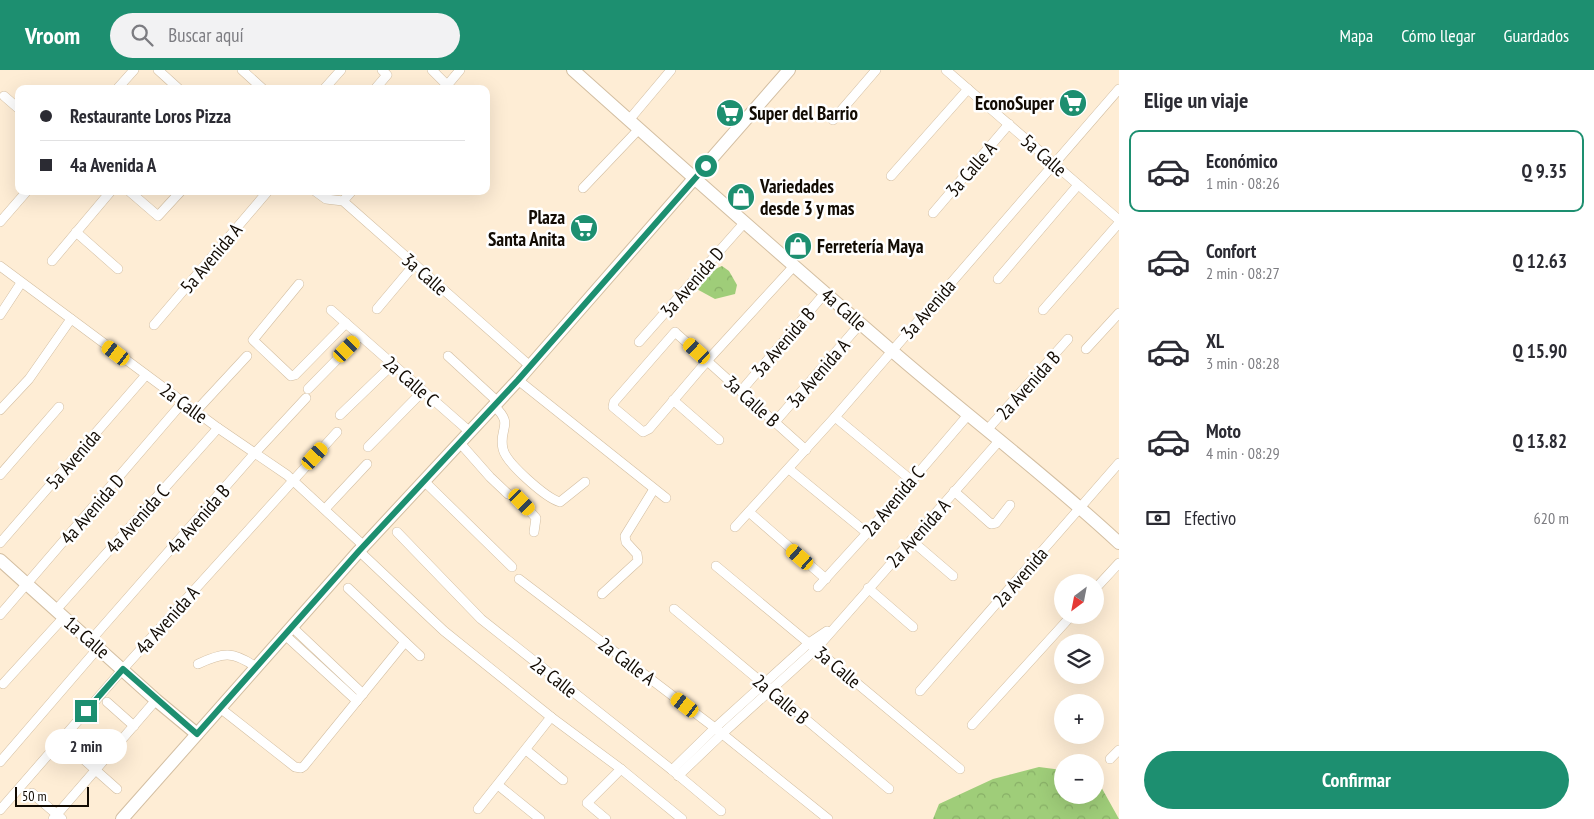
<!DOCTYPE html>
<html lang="es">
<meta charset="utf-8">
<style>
:root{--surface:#fff;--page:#f2f2f3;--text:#2b2b33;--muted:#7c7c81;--line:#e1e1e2;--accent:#1d8f70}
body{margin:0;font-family:"PT Sans Narrow",sans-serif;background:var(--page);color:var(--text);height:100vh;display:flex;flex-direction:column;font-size:19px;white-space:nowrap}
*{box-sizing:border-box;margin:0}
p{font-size:16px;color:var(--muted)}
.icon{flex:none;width:28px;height:28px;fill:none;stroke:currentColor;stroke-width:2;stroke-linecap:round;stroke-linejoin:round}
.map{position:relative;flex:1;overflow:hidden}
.drawer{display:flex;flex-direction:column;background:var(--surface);width:475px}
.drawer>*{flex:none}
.banner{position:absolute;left:15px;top:15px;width:475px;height:110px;border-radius:10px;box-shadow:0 5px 20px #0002;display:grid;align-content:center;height:110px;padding:0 25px;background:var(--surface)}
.needle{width:32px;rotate:212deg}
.fabs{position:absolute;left:1054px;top:504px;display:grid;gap:10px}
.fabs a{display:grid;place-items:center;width:50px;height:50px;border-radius:50%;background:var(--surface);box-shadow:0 5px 20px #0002;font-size:25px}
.scale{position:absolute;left:15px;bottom:12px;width:74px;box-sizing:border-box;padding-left:5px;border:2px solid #120b03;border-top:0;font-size:14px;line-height:18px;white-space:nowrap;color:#120b03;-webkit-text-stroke:4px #fff;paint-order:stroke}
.end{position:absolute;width:22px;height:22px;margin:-11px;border:6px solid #1d8f70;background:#fff;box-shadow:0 0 0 2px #fff}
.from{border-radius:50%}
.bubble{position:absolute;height:35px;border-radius:18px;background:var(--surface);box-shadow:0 5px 20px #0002;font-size:16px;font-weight:600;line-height:35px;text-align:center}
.car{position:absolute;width:15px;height:30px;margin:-15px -8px;border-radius:6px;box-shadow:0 0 4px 1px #0007;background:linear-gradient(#f5c518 24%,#345 0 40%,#f5c518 0 76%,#345 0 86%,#f5c518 0)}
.banner b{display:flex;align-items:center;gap:18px;height:48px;font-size:19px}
.banner b+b{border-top:1px solid var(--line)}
.banner i{width:12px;height:12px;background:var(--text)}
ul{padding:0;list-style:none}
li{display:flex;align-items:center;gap:15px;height:82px;margin:0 10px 8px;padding:0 15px;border:2px solid transparent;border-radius:10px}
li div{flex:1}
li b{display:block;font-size:19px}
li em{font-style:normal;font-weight:600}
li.selected{border-color:var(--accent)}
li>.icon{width:45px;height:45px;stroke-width:1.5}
h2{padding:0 25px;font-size:22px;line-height:60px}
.pay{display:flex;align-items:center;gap:12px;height:55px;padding:0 25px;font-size:19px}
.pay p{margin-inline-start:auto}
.action{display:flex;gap:10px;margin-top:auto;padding:10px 25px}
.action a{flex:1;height:58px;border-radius:30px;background:var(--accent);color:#fff;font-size:20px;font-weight:600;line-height:58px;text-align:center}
header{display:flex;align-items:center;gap:30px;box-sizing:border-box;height:70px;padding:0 25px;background:var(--accent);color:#fff}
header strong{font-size:24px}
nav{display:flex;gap:28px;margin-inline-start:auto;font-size:18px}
.search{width:350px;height:45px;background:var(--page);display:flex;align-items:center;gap:12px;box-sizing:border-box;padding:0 18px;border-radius:28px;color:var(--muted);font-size:19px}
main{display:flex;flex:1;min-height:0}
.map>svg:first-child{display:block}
.forest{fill:url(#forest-crowns)}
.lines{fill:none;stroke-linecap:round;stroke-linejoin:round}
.street-casing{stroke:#d3bea1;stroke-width:10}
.secondary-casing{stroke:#d3bea1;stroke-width:14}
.street{stroke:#fff;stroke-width:9}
.secondary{stroke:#fff;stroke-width:12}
.route{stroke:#1d8f70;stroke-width:6}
.labels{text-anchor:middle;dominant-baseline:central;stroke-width:5;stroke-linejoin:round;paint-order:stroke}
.poi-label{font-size:19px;font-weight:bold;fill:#120b03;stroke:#fff;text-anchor:start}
.street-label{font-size:19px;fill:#120b03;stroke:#fff}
</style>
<header>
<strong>Vroom</strong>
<div class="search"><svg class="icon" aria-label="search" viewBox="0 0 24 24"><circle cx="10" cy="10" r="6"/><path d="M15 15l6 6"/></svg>Buscar aquí</div>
<nav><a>Mapa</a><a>Cómo llegar</a><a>Guardados</a></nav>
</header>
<main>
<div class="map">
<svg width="1119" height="749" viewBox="0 0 1119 749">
<defs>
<pattern id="forest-crowns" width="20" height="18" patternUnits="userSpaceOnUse" patternTransform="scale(1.25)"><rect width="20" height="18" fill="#9fcd79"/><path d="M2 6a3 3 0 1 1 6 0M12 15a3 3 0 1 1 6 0" fill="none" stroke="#88af67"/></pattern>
</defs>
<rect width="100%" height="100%" fill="#feedd5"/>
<g class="forest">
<path d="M722 196 729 201 737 215 735 224 715 229 693 217 711 201Z"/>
<path d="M1039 697 1062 700V725H1095V706L1119 749H933L939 734 993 709Z"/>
</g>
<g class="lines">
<defs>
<g id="street">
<path d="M158 0 179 19"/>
<path d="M242 0 263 19"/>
<path d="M432 0 447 15"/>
<path d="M946 0 1119 150"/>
<path d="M117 19 134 0"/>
<path d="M324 19 341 0"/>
<path d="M375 19 387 5 382 0"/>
<path d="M444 19 460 0"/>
<path d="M4 26 19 39"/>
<path d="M629 50 671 0"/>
<path d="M833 50 876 0"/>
<path d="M891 106 968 19"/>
<path d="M583 118 639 59"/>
<path d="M129 121 158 146 181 121"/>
<path d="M315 121 326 129 343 131 530 296"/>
<path d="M343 131 352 121"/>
<path d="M933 143 1009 54"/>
<path d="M0 152 27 121"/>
<path d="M76 162 118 199"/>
<path d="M52 191 111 121"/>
<path d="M0 196 218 358 287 405 364 476"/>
<path d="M794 196 707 291 649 359 643 362 613 337 614 332 675 262 676 263C720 302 762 341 806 380"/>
<path d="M998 209 1078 115"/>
<path d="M299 214 253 270 291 306 295 305 346 253"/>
<path d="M377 239 414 195"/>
<path d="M331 240 470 362"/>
<path d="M1043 240 1119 153"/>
<path d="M0 245 21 213"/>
<path d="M154 255 268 121"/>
<path d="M639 272 745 152"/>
<path d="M1086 279 1119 243"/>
<path d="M448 286 498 332"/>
<path d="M518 310 666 428"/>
<path d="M308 319 360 266"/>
<path d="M741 321 825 223"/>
<path d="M673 330 719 370"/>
<path d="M494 336C515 355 498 358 503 379 506 393 546 428 560 432L585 412"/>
<path d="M0 340 29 309 71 249"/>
<path d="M196 341 247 286"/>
<path d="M340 345 393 294"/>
<path d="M835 347 911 410"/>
<path d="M775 352 860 254"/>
<path d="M987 360 1068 269"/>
<path d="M460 373 490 407 508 424 517 427 536 448 534 462"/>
<path d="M368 377 423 321"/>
<path d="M789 399 867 463"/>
<path d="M0 405 59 337"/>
<path d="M424 411 512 497"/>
<path d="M954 421 991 454 996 453 1010 435"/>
<path d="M325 439 367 394"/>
<path d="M749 442 826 509"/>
<path d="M735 457 835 347 1119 19"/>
<path d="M397 462 481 549 672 700 721 741"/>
<path d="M911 470 953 506"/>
<path d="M0 473 146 305"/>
<path d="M359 481 444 561 551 647 621 699 682 749"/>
<path d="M716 496 960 699"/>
<path d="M519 509 715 658 828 749"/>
<path d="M818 517 867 463 968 345"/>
<path d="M348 518 420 586"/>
<path d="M868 518 913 557"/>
<path d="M1095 519 1119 493"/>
<path d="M602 524 638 491 637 484 626 472 625 466 654 419"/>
<path d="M674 539 889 719"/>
<path d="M56 540 218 358"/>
<path d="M0 545 183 332"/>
<path d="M292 557 363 624"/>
<path d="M285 565 357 631"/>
<path d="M91 570 254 384 306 328"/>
<path d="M198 594C223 582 233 581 256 597"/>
<path d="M3 614 64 547"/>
<path d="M920 621 1119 393"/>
<path d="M107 632 134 656"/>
<path d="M220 638 295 697 301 698 304 696 405 572"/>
<path d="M972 655 1072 545"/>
<path d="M72 679 117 719"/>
<path d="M526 680 563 710"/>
<path d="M1110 689 1119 680"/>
<path d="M0 692 99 577"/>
<path d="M672 700 715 658 809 573 827 561"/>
<path d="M678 706 722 664 816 579 999 371"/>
<path d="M498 715 540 749"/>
<path d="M32 723 62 749"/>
<path d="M478 739 551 647"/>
<path d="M0 740 123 599 337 362"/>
<path d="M53 749 156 630"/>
<path d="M606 749 587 733 621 699"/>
</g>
<g id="secondary">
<path d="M573 0C678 94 784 188 891 280 966 345 1046 405 1119 473"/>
<path d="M0 490 156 630 197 664"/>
<path d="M122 749 359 481 518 310 789 0"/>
</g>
</defs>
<use href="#street" class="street-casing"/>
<use href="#secondary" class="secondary-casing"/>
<use href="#street" class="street"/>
<use href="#secondary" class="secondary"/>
</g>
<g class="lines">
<path class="route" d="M86 641 123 599 197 664 359 481 518 310 706 96"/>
</g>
<defs>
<symbol id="supermarket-disc" viewBox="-11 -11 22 22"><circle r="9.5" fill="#1d8f70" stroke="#fff"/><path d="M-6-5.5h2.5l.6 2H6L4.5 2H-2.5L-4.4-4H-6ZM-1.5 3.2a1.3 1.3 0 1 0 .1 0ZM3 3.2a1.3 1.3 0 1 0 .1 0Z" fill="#fff"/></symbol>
<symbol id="shop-disc" viewBox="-11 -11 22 22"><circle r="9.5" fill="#1d8f70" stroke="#fff"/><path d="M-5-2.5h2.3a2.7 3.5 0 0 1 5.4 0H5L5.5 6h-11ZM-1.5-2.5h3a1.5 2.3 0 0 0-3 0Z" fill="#fff"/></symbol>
</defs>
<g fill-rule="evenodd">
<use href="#supermarket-disc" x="1057" y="17" width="32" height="32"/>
<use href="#supermarket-disc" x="714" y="27" width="32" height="32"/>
<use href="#shop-disc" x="725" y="111" width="32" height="32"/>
<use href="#supermarket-disc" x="568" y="142" width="32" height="32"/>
<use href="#shop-disc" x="782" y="160" width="32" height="32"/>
</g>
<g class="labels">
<g class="poi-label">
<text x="1054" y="33" text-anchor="end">EconoSuper</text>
<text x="749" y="43">Super del Barrio</text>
<text x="760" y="116">Variedades<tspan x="760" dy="22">desde 3 y mas</tspan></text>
<text x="565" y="147" text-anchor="end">Plaza<tspan x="565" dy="22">Santa Anita</tspan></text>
<text x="817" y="176">Ferretería Maya</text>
</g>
<g class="street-label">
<text transform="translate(1044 85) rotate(41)">5a Calle</text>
<text transform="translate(971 99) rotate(-49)">3a Calle A</text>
<text transform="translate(211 188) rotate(-50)">5a Avenida A</text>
<text transform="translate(425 204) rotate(41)">3a Calle</text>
<text transform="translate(692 212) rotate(-49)">3a Avenida D</text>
<text transform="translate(844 239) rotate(41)">4a Calle</text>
<text transform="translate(928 239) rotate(-49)">3a Avenida</text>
<text transform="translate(783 272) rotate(-49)">3a Avenida B</text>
<text transform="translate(818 303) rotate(-49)">3a Avenida A</text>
<text transform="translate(411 311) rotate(41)">2a Calle C</text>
<text transform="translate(1028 315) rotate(-48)">2a Avenida B</text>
<text transform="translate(752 331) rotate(42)">3a Calle B</text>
<text transform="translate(184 333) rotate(36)">2a Calle</text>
<text transform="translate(73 389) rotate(-49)">5a Avenida</text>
<text transform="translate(893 431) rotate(-50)">2a Avenida C</text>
<text transform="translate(92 439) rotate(-49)">4a Avenida D</text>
<text transform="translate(137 449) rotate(-48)">4a Avenida C</text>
<text transform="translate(198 449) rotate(-49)">4a Avenida B</text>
<text transform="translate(918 463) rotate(-48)">2a Avenida A</text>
<text transform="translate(1020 507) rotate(-49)">2a Avenida</text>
<text transform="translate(167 550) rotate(-48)">4a Avenida A</text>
<text transform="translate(87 567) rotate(41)">1a Calle</text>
<text transform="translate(627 591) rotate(37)">2a Calle A</text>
<text transform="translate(838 597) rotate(40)">3a Calle</text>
<text transform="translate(554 607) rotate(38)">2a Calle</text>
<text transform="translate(781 629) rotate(40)">2a Calle B</text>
</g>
</g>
</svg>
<div class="fabs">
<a><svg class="needle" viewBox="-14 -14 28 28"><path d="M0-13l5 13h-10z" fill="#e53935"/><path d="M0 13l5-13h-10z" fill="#7c7c81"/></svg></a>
<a><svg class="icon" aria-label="layers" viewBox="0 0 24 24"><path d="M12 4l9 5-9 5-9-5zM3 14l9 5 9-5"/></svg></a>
<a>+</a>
<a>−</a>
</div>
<div class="scale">50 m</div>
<i class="end from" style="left:706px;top:96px"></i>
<i class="end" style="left:86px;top:641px"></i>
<div class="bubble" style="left:45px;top:659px;width:82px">2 min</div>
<i class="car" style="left:347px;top:279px;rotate:45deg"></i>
<i class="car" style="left:697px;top:281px;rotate:312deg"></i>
<i class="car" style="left:116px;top:283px;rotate:307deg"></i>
<i class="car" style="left:315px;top:386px;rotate:42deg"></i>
<i class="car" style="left:522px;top:432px;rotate:136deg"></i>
<i class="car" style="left:800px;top:487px;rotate:311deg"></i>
<i class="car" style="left:685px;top:635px;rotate:307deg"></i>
<div class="banner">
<b><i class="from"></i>Restaurante Loros Pizza</b>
<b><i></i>4a Avenida A</b>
</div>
</div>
<section class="drawer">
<h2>Elige un viaje</h2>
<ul>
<li class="selected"><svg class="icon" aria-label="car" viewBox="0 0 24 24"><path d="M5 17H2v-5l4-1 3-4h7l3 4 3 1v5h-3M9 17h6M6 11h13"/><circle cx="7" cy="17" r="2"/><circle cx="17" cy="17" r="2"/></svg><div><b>Económico</b><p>1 min · 08:26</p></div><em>Q 9.35</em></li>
<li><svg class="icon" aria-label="car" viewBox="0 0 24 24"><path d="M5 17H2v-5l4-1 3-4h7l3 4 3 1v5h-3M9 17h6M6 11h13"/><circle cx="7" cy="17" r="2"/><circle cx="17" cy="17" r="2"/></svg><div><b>Confort</b><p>2 min · 08:27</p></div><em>Q 12.63</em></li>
<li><svg class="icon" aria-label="car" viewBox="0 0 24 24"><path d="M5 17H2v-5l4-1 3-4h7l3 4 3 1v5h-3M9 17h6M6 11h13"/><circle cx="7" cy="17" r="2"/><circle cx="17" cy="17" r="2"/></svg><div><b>XL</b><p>3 min · 08:28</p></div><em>Q 15.90</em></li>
<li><svg class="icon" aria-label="car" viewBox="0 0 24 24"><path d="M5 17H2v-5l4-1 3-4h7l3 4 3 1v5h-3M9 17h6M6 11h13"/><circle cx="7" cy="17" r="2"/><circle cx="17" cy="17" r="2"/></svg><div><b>Moto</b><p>4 min · 08:29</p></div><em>Q 13.82</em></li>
</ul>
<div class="pay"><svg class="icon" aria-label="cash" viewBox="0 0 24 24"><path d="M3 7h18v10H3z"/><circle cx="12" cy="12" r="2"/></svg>Efectivo<p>620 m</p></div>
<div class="action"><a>Confirmar</a></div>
</section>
</main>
